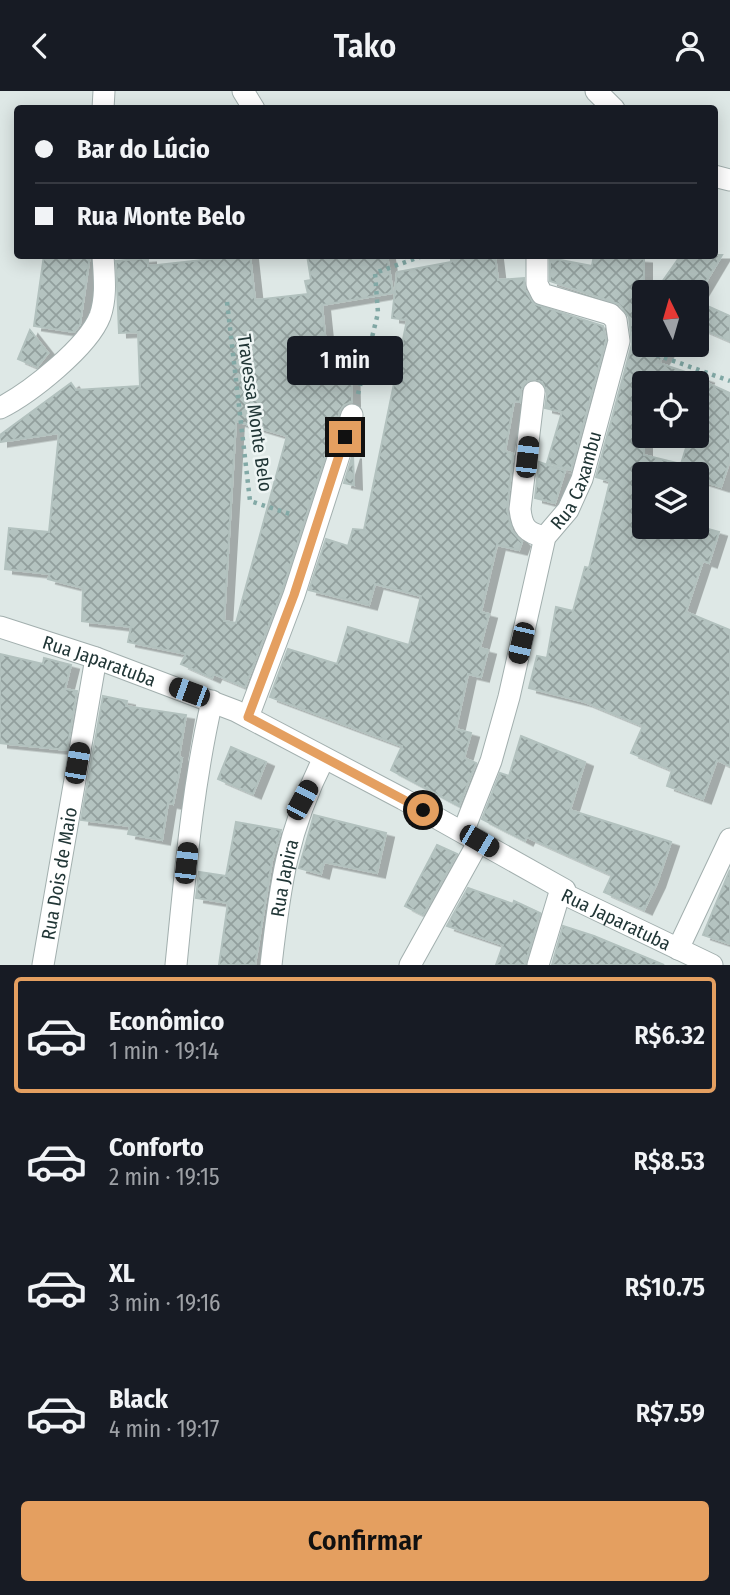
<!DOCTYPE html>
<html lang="pt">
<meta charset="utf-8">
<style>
:root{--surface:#171b24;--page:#20242c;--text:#f1f3f6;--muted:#9ea1a6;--line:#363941;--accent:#e49f60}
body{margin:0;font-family:"Fira Sans Condensed",sans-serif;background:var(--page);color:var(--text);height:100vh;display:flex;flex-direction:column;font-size:26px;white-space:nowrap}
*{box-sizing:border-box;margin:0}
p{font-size:23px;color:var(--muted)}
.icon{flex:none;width:38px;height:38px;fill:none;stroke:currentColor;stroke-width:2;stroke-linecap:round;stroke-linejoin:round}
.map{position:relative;height:874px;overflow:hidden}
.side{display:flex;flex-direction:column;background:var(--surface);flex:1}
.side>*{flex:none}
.guide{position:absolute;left:14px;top:14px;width:704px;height:154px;border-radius:7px;box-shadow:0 4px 18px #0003;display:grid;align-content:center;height:154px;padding:0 21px;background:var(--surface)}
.needle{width:46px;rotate:355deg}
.tools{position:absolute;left:632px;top:189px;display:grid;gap:14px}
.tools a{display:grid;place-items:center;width:77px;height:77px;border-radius:7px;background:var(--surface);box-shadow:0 4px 18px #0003;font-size:35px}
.end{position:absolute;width:32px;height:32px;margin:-16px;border:9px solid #e49f60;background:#111;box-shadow:0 0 0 4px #111}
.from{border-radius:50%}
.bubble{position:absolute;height:49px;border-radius:7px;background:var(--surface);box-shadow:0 4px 18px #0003;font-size:23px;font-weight:600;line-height:49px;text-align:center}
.car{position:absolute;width:21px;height:42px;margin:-21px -10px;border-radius:9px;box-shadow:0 0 5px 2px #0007;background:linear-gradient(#222 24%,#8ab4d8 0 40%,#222 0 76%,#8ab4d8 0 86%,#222 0)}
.guide b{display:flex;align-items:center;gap:24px;height:66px;font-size:26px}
.guide b+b{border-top:2px solid var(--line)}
.guide i{width:18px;height:18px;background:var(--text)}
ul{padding:12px 0 0;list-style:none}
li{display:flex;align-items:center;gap:21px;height:116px;margin:0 14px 10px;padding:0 7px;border:4px solid transparent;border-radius:7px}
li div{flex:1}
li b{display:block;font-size:26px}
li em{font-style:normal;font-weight:600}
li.on{border-color:var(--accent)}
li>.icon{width:63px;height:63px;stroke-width:1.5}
.action{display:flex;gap:14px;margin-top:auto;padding:14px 21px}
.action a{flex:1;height:80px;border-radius:7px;background:var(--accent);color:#111;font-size:28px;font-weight:600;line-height:80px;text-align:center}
header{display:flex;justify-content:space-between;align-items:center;height:91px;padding:0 21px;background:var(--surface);font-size:32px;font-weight:600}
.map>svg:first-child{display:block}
.building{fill:url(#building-cross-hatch);stroke:#b2c1be;stroke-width:2;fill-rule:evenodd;filter:url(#shadow)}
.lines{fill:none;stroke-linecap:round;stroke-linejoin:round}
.minor-casing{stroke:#a2afae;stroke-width:23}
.path{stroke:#82a9a6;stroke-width:4.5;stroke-dasharray:3.5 5;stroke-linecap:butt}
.minor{stroke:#fff;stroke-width:21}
.route{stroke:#e49f60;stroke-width:9}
.labels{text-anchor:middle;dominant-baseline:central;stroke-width:5;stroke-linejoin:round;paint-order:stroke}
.street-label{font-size:19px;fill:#213636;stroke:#eef5f4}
</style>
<header><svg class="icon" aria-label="back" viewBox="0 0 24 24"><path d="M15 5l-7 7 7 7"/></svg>Tako<svg class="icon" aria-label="person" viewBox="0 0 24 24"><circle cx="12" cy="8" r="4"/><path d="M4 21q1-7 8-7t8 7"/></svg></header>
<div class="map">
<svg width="730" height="874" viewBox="0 0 730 874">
<defs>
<pattern id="building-cross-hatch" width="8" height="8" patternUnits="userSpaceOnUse" patternTransform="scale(1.75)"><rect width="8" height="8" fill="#b4c3c0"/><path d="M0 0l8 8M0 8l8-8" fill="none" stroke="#929f9d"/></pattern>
<filter id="shadow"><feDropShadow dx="8" dy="4.5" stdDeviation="0" flood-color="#0004"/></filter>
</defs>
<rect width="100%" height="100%" fill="#dee8e6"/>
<g class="building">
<path d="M44 164H90L80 233 74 241 34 235Z"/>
<path d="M221 164H250L255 209 308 203 305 190 311 189 307 164H387L393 202 322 214 327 263 351 262 352 311 344 314 340 320 282 500 245 596 214 583 212 587 181 573 186 563 128 551 131 536 82 530 83 497 48 488 50 483 5 478 9 437 49 441 59 342 0 351V344L71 292 76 299 140 295 138 241 119 242 116 170 148 167V175L221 167ZM236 330 287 345 236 532 224 530Z"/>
<path d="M495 164 498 189 524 187 525 199 534 213 603 235 606 249 571 379 547 372 562 321 545 317 547 302 542 291 528 289 521 299 520 311 514 310 505 360 513 363 507 419 512 440 522 451 519 459 497 454 481 521 489 523 480 557 488 559 481 586 468 583 456 638 471 642 464 667 476 672 459 715 391 679 402 655 270 606 288 558 337 573 348 536 409 554 421 505 375 493 369 514 309 499 326 448 348 455 353 438 364 439 407 229 392 227 397 181 451 171V166Z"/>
<path d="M594 164 644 168V254H670L659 272 706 288 705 291 730 302V369L721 396 696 388V383H644V436H701L719 441 709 472 703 470 686 521 730 539V675L717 669 703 708 667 695 672 679 631 662 643 635 585 611 529 597 537 565 547 567 556 516 573 520 585 476 589 477 610 390 596 386 632 253 629 226 619 213 550 190V167L592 175ZM644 292H696V350L689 347 681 373 644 364Z"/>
<path d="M681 164H722L700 201H655Z"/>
<path d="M696 210 730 225V250L696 235Z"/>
<path d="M30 239 48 262 37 276 18 268Z"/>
<path d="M353 363 354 394 344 392Z"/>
<path d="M539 371 565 380 555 412 535 407Z"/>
<path d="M0 563 43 573 44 567 71 574 65 598 77 600 67 659 0 652Z"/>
<path d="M103 605 127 610 126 615 186 624 179 666 182 667 173 713 168 712 162 749 128 743 130 735 81 729Z"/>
<path d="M521 645 585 671 570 719 671 751 657 792 644 819 604 801 612 784 527 746 525 750 482 728 500 682 509 685Z"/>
<path d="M231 656 266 671 253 703 218 688Z"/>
<path d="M314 724 386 742 377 782 324 771 321 783 299 777Z"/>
<path d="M236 731 281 739 272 770 255 874H219L228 812 196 807 199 781 226 785Z"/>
<path d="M437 754 457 763 423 824 405 815Z"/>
<path d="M730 779V853L703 844Z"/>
<path d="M468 797 513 813 514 810 540 822 525 874H496L503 854 447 835Z"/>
<path d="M563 835 594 845 664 874H552Z"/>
</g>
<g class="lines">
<defs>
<g id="minor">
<path d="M243 0 254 18"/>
<path d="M596 0 614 18"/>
<path d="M103 18 104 0"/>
<path d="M714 85 730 89"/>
<path d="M534 301 520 418C522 437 527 442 545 446"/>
<path d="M0 317C30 302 88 256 100 225 107 205 104 184 103 164"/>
<path id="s1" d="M0 536 96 567 236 620 403 708 565 799 560 801 712 874"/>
<path d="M248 626 294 504 352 324"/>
<path id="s2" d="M463 741 491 670 509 606 545 446 568 419 582 388 619 250 616 229 610 223 542 203 537 193V164"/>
<path d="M678 858 730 748"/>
<path id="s3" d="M43 874 96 567"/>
<path d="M176 874C185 785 192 697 212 610"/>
<path id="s4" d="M271 874C280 794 287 740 324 667"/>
<path d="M410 874 479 750"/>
<path d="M538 874 560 801"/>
</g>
</defs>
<use href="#minor" class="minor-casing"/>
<g class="path">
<path d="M227 211 250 410 293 424"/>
<path d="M640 258 730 290"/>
<path d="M358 303 378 222 375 182 425 164"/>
</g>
<use href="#minor" class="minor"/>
</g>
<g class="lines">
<path class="route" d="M345 346 294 504 248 626 423 719"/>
</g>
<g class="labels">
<g class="street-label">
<text transform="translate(255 322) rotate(82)">Travessa Monte Belo</text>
<text stroke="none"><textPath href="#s2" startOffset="373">Rua Caxambu</textPath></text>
<text stroke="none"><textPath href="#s1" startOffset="105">Rua Japaratuba</textPath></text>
<text stroke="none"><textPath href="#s3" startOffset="93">Rua Dois de Maio</textPath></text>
<text stroke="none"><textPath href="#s4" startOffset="88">Rua Japira</textPath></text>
<text stroke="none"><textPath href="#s1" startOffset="693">Rua Japaratuba</textPath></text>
</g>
</g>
</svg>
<div class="tools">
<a><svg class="needle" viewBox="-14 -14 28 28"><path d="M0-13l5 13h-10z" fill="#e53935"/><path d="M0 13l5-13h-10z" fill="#9ea1a6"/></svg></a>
<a><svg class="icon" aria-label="locate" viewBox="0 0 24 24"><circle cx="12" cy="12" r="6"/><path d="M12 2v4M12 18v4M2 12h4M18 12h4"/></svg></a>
<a><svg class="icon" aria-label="layers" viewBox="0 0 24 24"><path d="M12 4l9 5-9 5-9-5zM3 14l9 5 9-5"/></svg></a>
</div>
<i class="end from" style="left:423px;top:719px"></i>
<i class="end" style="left:345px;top:346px"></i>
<div class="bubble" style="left:287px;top:245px;width:116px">1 min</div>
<i class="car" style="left:527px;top:366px;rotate:6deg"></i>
<i class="car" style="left:521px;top:552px;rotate:193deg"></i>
<i class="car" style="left:189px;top:601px;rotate:290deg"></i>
<i class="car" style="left:77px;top:672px;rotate:10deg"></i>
<i class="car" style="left:302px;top:709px;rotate:28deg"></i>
<i class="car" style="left:479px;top:750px;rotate:120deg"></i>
<i class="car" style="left:186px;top:772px;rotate:6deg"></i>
<div class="guide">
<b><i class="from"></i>Bar do Lúcio</b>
<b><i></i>Rua Monte Belo</b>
</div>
</div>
<section class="side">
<ul>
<li class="on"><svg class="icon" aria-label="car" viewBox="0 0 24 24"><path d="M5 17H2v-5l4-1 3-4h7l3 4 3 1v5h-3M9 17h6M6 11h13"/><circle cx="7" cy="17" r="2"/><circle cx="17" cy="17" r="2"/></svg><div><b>Econômico</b><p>1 min · 19:14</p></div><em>R$6.32</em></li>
<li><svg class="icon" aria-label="car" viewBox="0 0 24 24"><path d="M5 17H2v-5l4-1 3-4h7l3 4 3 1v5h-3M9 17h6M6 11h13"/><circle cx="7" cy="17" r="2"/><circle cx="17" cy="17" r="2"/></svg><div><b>Conforto</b><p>2 min · 19:15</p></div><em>R$8.53</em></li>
<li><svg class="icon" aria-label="car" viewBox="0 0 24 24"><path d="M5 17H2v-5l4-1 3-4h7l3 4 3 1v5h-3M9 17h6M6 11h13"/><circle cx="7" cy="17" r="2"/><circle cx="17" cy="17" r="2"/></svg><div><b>XL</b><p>3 min · 19:16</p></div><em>R$10.75</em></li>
<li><svg class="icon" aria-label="car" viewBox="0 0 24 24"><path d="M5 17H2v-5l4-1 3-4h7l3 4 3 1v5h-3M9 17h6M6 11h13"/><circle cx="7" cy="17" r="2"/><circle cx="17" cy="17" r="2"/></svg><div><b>Black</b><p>4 min · 19:17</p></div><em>R$7.59</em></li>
</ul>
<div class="action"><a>Confirmar</a></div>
</section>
